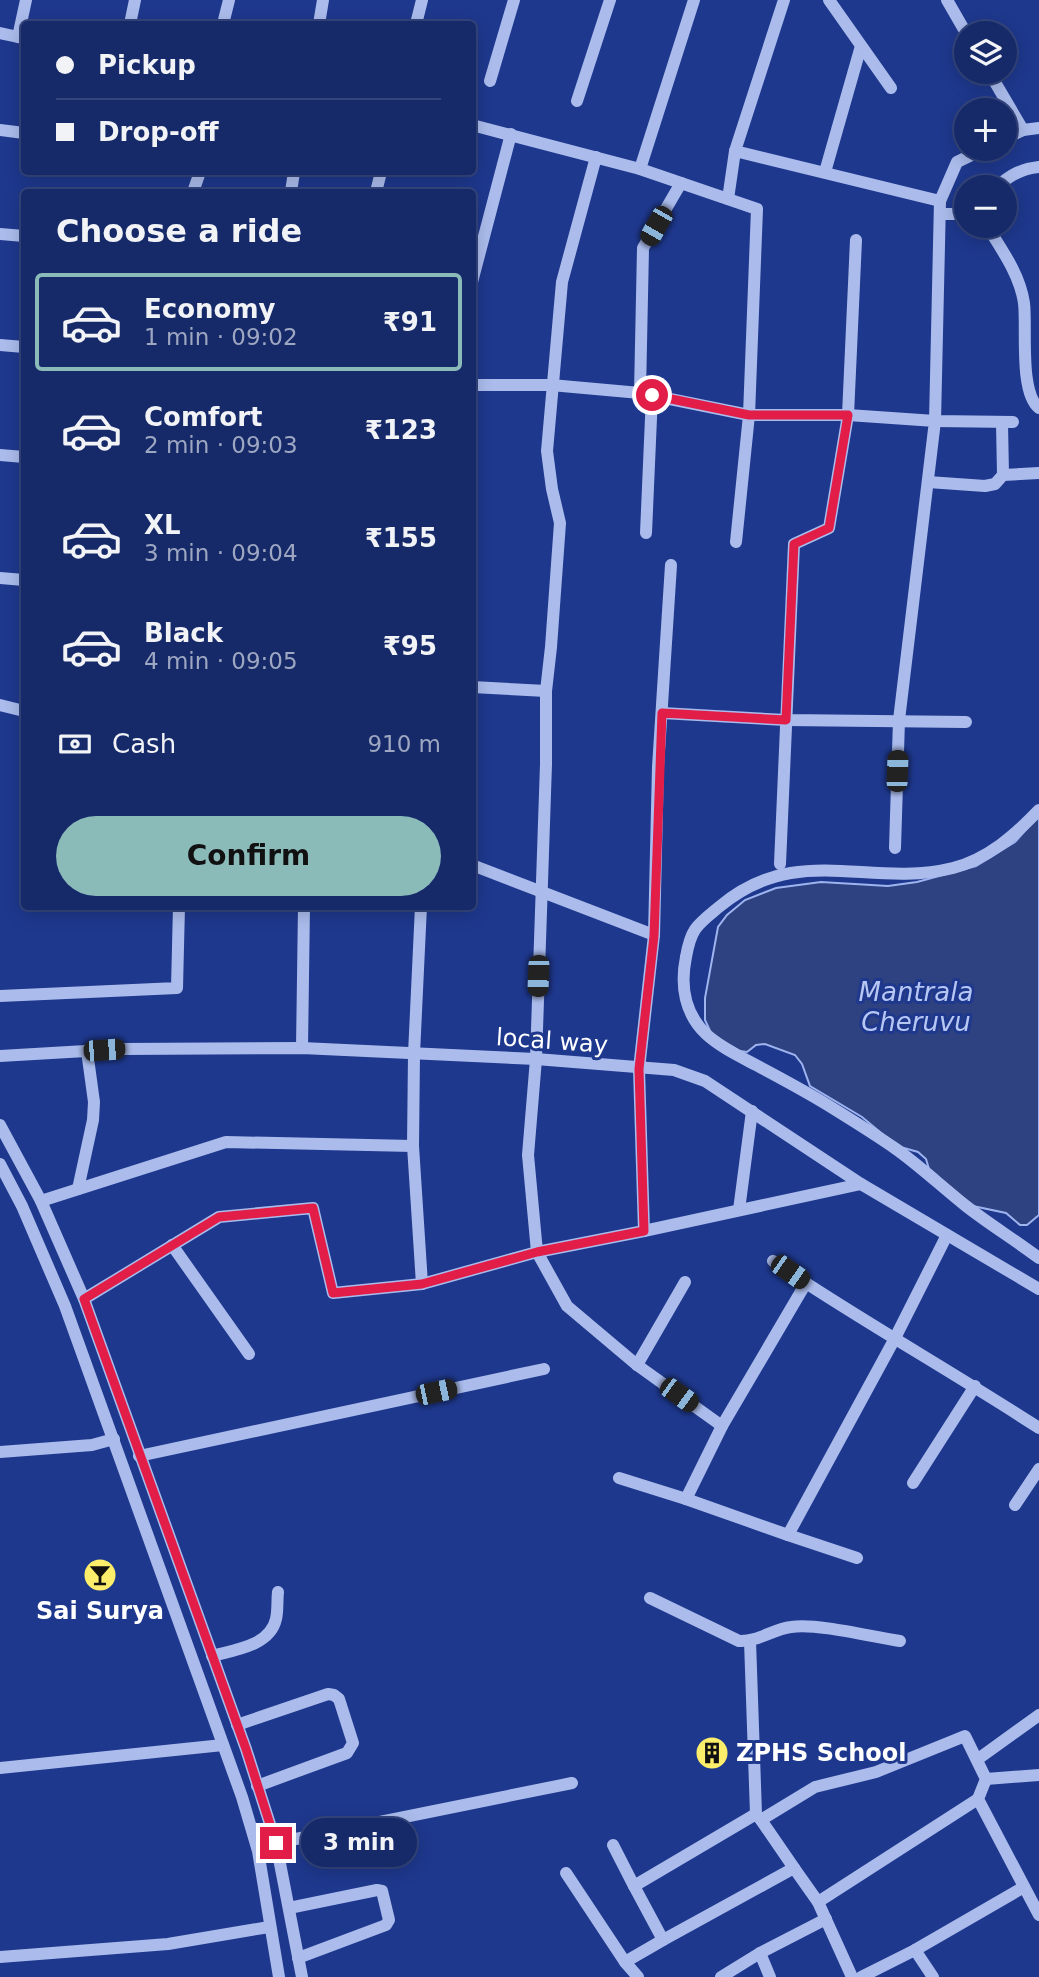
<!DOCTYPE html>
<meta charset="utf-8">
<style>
:root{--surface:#162a6a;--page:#233672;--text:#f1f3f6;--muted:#9ea7c1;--line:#35467e;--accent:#8bbbb9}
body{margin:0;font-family:"DejaVu Sans",sans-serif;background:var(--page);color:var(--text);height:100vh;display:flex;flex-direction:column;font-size:26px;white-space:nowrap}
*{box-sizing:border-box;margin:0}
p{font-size:23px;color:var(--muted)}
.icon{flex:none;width:38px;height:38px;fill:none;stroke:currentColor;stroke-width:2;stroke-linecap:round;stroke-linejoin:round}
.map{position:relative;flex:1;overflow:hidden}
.panel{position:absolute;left:21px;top:189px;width:455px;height:721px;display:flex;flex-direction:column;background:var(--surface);border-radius:7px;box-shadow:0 4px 18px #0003,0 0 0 2px var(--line)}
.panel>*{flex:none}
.hud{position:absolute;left:21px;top:21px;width:455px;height:154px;border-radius:7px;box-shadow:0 4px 18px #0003,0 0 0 2px var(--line);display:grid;align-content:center;height:154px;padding:0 35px;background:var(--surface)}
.fabs{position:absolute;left:954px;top:21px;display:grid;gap:14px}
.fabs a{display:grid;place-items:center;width:63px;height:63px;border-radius:50%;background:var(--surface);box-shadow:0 4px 18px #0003,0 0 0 2px var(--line);font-size:35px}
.end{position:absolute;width:32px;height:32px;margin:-16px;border:9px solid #e11d48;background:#fff;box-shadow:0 0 0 4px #fff}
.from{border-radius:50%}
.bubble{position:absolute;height:49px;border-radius:24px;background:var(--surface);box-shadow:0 4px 18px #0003,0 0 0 2px var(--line);font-size:23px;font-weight:700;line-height:49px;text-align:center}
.car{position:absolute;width:21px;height:42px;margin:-21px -10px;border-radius:9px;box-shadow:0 0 5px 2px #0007;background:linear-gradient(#222 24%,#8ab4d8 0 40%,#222 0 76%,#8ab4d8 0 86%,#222 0)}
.hud b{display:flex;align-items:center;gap:24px;height:66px;font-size:26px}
.hud b+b{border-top:2px solid var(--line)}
.hud i{width:18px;height:18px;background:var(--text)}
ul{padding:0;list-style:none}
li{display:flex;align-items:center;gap:21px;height:98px;margin:0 14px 10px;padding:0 21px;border:4px solid transparent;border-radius:7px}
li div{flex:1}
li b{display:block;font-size:26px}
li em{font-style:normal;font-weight:700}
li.active{border-color:var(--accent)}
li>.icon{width:63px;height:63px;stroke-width:1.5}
h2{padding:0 35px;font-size:32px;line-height:84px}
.pay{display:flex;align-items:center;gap:18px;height:77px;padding:0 35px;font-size:26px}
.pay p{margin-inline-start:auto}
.button{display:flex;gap:14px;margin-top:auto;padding:14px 35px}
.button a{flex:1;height:80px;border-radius:42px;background:var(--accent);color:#111;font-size:28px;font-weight:700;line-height:80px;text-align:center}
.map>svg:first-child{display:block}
.water{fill:#2e4181;stroke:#9eb4ee;stroke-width:2}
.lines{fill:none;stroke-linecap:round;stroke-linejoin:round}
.minor{stroke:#abbcec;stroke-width:12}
.route{stroke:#e11d48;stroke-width:9}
.labels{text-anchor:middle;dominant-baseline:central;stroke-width:6;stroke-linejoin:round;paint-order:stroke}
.street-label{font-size:24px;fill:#fff;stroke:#1e388d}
.poi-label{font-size:24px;font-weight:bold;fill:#fff;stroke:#1e388d}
.water-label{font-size:26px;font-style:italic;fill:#b7c7f4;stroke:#1e388d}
</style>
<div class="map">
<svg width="1039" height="1977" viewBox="0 0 1039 1977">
<rect width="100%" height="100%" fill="#1e388d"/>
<path class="water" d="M1039 815V1215L1027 1225H1020L1006 1213 973 1206 929 1169 926 1159 918 1152 897 1146 862 1117 810 1086 802 1064 795 1055 765 1044 756 1045 747 1052 740 1051 712 1035 705 1020V998L718 927 727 915 745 900 776 888 821 882 888 886 917 882 976 866 1015 842Z"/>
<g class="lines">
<g class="minor">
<path d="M694 0 640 169 757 209 749 415H848L935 421 899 720 895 848"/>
<path d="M784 0 735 151 940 201 957 162 984 149"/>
<path d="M829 0 891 88"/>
<path d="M947 0 966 33"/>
<path d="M130 24 135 0"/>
<path d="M223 24 229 0"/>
<path d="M319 24 323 0"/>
<path d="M416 24 422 0"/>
<path d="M0 33 18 37"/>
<path d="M24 38 18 37 26 0"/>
<path d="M989 72 1023 130"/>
<path d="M490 81 514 0"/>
<path d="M577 101 610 0"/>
<path d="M472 125 640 169"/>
<path d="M0 130 24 133"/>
<path d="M1004 139 1023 130 1039 128"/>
<path d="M596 157 562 282 547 451 552 489 560 523 551 647 546 691V764L536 1059 528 1155 537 1252 567 1306 637 1365 722 1426"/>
<path d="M825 172 861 46"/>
<path d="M997 187C1010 175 1021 169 1039 167"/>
<path d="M193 192 200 172"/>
<path d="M291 192 294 172"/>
<path d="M376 192 381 172"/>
<path d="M728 199 735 151"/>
<path d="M940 201 935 421 1013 422"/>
<path d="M940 214H956L966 216"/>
<path d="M987 226C1002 250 1020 275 1024 303 1027 328 1019 392 1039 408"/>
<path d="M0 234 24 236"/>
<path d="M472 282 511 134"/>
<path d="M0 345 24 347"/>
<path d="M472 385H551L640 393 749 415 736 542"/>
<path d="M640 393 643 248 681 183"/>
<path d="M1002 423 1003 475"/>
<path d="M0 455 24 457"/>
<path d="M928 482 985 486 995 484 1003 475 1039 473"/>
<path d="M646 533 652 395"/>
<path d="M0 578 24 580"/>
<path d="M472 687 546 691"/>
<path d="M0 705 24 711"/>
<path d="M662 713 786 720 966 722"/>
<path d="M1039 810C1015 835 988 859 953 868 868 889 798 841 719 907 697 925 691 928 686 957 680 986 685 1014 706 1034 720 1047 739 1056 756 1065 782 1079 809 1093 834 1109 855 1122 876 1135 896 1149 920 1166 942 1187 966 1206 989 1224 1015 1240 1039 1258"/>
<path d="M780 864 794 544 829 528 848 415 856 240"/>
<path d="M472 865 654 935"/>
<path d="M421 906 414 1054 413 1146 422 1284"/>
<path d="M0 996 177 988 179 906"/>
<path d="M302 1048 304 906"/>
<path d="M0 1056 120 1049 302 1048 536 1059 674 1070 705 1081 861 1184 1039 1289"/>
<path d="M0 1125 41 1201 84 1299 246 1749 276 1843 302 1977"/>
<path d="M0 1164 22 1206 65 1306 242 1797 258 1851 279 1977"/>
<path d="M78 1189 93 1120 94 1102 87 1051"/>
<path d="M41 1201 226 1142 413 1146"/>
<path d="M739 1210 752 1111"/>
<path d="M644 1231 639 1069 654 935 658 767 671 565"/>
<path d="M172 1245 249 1354"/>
<path d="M773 1261 806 1283"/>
<path d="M84 1299 219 1217 313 1208 333 1293 422 1284 537 1252 644 1231 861 1184"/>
<path d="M637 1365 685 1282"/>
<path d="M0 1452 92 1445 114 1439"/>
<path d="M139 1456 544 1369"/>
<path d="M619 1478 686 1499 788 1535 894 1340 947 1235"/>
<path d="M913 1483 975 1386"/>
<path d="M686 1499 722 1426 806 1283C883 1333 962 1378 1039 1428"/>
<path d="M1015 1505 1039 1469"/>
<path d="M788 1535 857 1558"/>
<path d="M650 1598 739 1641C758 1642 773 1629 791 1627 818 1623 872 1637 900 1641"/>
<path d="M750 1641 756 1814"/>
<path d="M212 1656C234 1650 270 1646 276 1619 278 1611 277 1601 278 1592"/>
<path d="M237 1725 328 1694 334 1695 339 1699 353 1743 347 1753 257 1786"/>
<path d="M978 1759 1039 1715"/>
<path d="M0 1768 223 1745"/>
<path d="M986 1779 1039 1775"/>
<path d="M276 1843 572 1783"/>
<path d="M613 1845 634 1886"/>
<path d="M794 1868 818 1902 852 1977"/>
<path d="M566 1873 625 1962"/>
<path d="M818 1902 978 1799"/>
<path d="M289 1908 377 1890 382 1891 389 1920 386 1925 298 1958"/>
<path d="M663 1940 794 1868 761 1820"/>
<path d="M915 1950 933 1977"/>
<path d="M760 1953 770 1977"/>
<path d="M0 1957 168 1944 269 1927"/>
<path d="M638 1977 625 1962 663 1940 634 1886 756 1814 761 1820 815 1787 876 1772 965 1736 986 1779 978 1799 1039 1915"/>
<path d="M721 1977 760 1953 826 1919"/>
<path d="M861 1977 915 1950 1024 1887"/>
</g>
</g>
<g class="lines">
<path class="route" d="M276 1843 246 1749 84 1299 219 1217 313 1208 333 1293 422 1284 537 1252 644 1231 639 1069 654 936 662 713 786 720 794 544 829 528 848 415H749L652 395"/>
</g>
<defs>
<symbol id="bar-disc" viewBox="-11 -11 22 22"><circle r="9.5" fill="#fcee6a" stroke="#1e388d"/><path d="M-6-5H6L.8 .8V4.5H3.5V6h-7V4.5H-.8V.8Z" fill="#111"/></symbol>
<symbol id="building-disc" viewBox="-11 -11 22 22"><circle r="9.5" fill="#fcee6a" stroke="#1e388d"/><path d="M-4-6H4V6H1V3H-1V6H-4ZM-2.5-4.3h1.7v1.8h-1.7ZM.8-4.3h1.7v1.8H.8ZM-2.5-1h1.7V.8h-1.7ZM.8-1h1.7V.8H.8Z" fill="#111"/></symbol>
</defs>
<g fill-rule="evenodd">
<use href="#bar-disc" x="81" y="1556" width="38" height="38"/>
<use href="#building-disc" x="693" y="1734" width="38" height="38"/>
</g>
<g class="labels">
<g class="street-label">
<text transform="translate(552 1041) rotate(4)">local way</text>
</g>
<g class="poi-label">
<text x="100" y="1611">Sai Surya</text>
<text x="736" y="1753" text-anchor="start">ZPHS School</text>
</g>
<g class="water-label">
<text x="916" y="992">Mantrala<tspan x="916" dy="30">Cheruvu</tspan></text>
</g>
</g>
</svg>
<div class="fabs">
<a><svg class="icon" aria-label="layers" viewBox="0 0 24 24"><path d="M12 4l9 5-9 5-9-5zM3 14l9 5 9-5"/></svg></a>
<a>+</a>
<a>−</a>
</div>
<i class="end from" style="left:652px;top:395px"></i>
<i class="end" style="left:276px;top:1843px"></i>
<div class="bubble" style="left:301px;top:1818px;width:116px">3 min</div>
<i class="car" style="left:656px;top:226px;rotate:210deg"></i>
<i class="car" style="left:897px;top:771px;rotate:2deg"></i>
<i class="car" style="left:538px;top:976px;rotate:182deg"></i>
<i class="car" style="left:104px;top:1050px;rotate:86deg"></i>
<i class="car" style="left:790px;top:1272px;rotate:125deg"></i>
<i class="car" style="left:436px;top:1392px;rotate:78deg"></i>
<i class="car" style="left:679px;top:1395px;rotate:126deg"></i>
<div class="hud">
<b><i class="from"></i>Pickup</b>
<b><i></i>Drop-off</b>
</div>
<section class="panel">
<h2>Choose a ride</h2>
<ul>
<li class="active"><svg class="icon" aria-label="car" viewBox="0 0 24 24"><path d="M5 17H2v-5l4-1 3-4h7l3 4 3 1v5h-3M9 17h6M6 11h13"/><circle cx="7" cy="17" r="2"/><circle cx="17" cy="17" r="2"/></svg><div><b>Economy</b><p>1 min · 09:02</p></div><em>₹91</em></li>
<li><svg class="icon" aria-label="car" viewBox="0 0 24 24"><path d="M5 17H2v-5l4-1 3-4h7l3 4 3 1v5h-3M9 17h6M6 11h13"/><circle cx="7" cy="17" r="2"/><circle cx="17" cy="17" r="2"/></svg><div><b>Comfort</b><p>2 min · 09:03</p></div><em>₹123</em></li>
<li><svg class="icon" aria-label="car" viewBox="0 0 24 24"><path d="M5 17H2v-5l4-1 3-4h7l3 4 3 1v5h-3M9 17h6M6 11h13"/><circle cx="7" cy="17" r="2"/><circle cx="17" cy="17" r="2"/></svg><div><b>XL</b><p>3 min · 09:04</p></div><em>₹155</em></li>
<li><svg class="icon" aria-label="car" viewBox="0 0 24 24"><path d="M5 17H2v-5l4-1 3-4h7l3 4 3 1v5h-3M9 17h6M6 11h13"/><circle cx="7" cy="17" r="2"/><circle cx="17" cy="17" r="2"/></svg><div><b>Black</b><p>4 min · 09:05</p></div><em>₹95</em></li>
</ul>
<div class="pay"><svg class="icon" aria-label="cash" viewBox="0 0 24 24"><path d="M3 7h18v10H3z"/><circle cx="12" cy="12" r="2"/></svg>Cash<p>910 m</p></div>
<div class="button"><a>Confirm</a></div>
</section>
</div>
